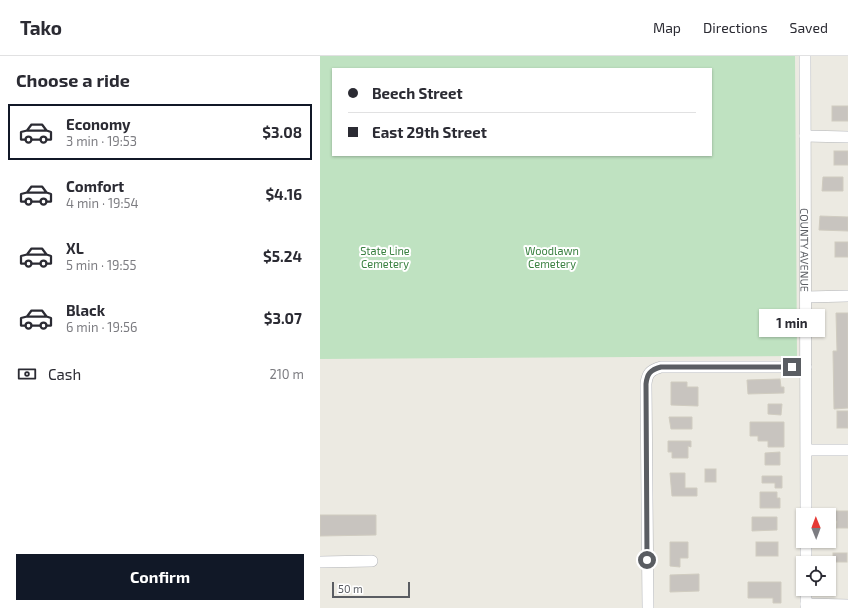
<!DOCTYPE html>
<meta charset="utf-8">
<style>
:root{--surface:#fff;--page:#f7f7f7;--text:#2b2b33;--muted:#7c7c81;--line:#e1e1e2;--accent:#111827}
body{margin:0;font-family:"Exo 2",sans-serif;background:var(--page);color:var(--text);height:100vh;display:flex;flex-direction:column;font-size:15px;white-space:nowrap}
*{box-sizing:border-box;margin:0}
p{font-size:13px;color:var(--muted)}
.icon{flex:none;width:22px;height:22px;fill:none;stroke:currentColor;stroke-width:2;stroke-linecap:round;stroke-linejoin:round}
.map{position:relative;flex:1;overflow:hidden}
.sheet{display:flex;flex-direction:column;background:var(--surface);width:320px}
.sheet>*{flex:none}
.top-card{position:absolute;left:12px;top:12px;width:380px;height:88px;border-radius:0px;box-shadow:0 1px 3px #0004;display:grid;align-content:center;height:88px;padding:0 16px;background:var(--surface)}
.needle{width:26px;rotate:359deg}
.controls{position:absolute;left:476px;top:452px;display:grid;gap:8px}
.controls a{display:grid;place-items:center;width:40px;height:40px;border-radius:0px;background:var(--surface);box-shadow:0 1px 3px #0004;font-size:20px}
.scale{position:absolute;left:12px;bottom:10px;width:78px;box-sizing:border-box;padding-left:4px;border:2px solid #5a5d62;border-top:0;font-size:11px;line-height:14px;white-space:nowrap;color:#5a5d62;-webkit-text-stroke:3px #fff;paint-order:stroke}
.end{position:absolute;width:18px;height:18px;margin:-9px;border:5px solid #5a5d62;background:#fff;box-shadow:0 0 0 2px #fff}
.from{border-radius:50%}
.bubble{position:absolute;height:28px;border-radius:0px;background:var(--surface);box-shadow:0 1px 3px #0004;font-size:13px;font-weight:700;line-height:28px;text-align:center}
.top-card b{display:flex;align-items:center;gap:14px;height:38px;font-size:15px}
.top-card b+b{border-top:1px solid var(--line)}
.top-card i{width:10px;height:10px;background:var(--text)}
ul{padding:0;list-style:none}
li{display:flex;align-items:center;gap:12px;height:56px;margin:0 8px 6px;padding:0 8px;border:2px solid transparent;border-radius:0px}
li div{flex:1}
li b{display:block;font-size:15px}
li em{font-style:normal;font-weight:700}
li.active{border-color:var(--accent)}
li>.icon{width:36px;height:36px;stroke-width:1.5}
h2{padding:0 16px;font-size:18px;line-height:48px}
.pay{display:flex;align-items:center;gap:10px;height:44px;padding:0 16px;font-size:15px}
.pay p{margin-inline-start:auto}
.button{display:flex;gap:8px;margin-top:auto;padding:8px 16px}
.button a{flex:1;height:46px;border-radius:0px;background:var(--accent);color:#fff;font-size:16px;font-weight:700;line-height:46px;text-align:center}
header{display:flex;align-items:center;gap:24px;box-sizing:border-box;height:56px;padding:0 20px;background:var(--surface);border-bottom:1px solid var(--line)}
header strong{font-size:19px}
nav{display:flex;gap:22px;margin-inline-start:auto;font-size:14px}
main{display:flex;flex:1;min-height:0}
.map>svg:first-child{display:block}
.green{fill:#bfe2c1;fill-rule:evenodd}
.building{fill:#c8c4bf;stroke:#d0ccc0}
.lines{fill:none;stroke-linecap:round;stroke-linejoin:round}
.minor-casing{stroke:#b2b4b8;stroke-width:12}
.minor{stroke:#fff;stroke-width:11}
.route{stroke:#5a5d62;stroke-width:5}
.labels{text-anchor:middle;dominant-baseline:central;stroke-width:4;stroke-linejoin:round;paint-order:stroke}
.park-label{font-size:11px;fill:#3a8141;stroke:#fff}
.street-label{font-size:11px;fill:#5a5d62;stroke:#fff}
</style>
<header>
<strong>Tako</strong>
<nav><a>Map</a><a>Directions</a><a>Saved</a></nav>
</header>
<main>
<section class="sheet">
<h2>Choose a ride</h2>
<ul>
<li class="active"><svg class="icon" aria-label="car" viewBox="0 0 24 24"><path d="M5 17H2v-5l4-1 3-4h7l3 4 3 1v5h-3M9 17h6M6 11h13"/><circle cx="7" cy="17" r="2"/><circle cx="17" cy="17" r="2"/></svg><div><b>Economy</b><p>3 min · 19:53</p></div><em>$3.08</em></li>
<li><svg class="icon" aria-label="car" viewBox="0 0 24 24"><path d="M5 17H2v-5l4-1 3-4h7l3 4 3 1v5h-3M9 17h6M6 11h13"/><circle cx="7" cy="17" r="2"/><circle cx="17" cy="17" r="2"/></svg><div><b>Comfort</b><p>4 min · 19:54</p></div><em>$4.16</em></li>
<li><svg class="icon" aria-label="car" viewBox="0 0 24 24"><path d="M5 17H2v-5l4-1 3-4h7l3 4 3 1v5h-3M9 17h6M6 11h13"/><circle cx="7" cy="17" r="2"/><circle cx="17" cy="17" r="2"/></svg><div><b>XL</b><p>5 min · 19:55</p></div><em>$5.24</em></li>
<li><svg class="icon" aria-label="car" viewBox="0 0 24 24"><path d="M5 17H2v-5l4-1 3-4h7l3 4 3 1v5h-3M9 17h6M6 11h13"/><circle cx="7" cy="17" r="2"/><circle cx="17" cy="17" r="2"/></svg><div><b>Black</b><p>6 min · 19:56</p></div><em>$3.07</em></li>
</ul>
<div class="pay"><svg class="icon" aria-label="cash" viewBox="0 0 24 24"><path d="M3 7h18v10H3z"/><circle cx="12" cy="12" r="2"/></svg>Cash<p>210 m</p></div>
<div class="button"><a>Confirm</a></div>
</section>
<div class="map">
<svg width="528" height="552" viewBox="0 0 528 552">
<rect width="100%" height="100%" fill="#eceae2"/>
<path class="green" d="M0 0H475L477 300 0 303ZM13 13H391V99H13Z"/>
<g class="building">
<rect x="512" y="50" width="16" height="15"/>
<rect x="514" y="95" width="14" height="14"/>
<path d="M503 121H523V135H502Z"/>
<path d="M500 160 528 161V175L499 174Z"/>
<rect x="515" y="186" width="13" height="15"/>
<path d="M516 257H528V352L514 353 513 295H517Z"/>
<path d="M460 323 461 331H464V337L428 338 427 324Z"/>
<path d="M351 326H367V331H378V350L351 349Z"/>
<path d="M448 348H462L461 359 448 358Z"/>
<rect x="517" y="355" width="11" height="17"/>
<path d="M349 361H372V373H351Z"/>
<path d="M430 366H464V391H448V385H438V380H430Z"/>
<path d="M348 385H371V391L368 390V402H352V396H348Z"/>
<path d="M460 396V409H445V397Z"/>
<rect x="385" y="413" width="11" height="13"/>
<path d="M350 417H365V432H377V440H352Z"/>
<path d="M442 420H462V432H455V427H442Z"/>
<path d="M440 436H457V442H460V452H440Z"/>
<path d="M513 455H528V472H516L517 465H513Z"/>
<path d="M0 459H56V479L0 480Z"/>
<path d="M432 461H457V474L432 475Z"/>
<path d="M350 486H368V502H360V511L350 510Z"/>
<rect x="436" y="486" width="22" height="14"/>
<rect x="513" y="497" width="14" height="9"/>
<path d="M379 518V535L350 536V519Z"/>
<path d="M428 526H461V547H453V542H428Z"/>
</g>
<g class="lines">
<defs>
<g id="minor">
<path id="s1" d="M485 0 486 459"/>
<path d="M485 80 528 81"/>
<path d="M486 241 528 240"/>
<path d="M487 394H528"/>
<path d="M0 506 52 505"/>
<path d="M486 507V485"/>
<path d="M486 548 528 549"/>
<path d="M328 552 326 328C327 318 330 314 341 311H486"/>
<path d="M486 552V533"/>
</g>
</defs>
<use href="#minor" class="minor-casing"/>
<use href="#minor" class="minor"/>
</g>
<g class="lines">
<path class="route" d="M327 504 326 328C327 318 330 314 341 311H472"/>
</g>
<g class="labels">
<g class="park-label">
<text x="65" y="194">State Line<tspan x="65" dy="13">Cemetery</tspan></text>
<text x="232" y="194">Woodlawn<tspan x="232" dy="13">Cemetery</tspan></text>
</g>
<g class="street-label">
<text stroke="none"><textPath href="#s1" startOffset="194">COUNTY AVENUE</textPath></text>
</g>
</g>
</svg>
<div class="controls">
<a><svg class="needle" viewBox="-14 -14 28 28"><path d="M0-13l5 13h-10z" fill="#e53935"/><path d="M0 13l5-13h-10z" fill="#7c7c81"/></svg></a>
<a><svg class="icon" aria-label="locate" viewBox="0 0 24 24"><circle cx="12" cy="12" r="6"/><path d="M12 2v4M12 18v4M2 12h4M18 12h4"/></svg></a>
</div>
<div class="scale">50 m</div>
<i class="end from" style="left:327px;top:504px"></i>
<i class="end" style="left:472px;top:311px"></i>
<div class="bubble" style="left:439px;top:253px;width:66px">1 min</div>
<div class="top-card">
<b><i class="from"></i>Beech Street</b>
<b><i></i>East 29th Street</b>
</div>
</div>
</main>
